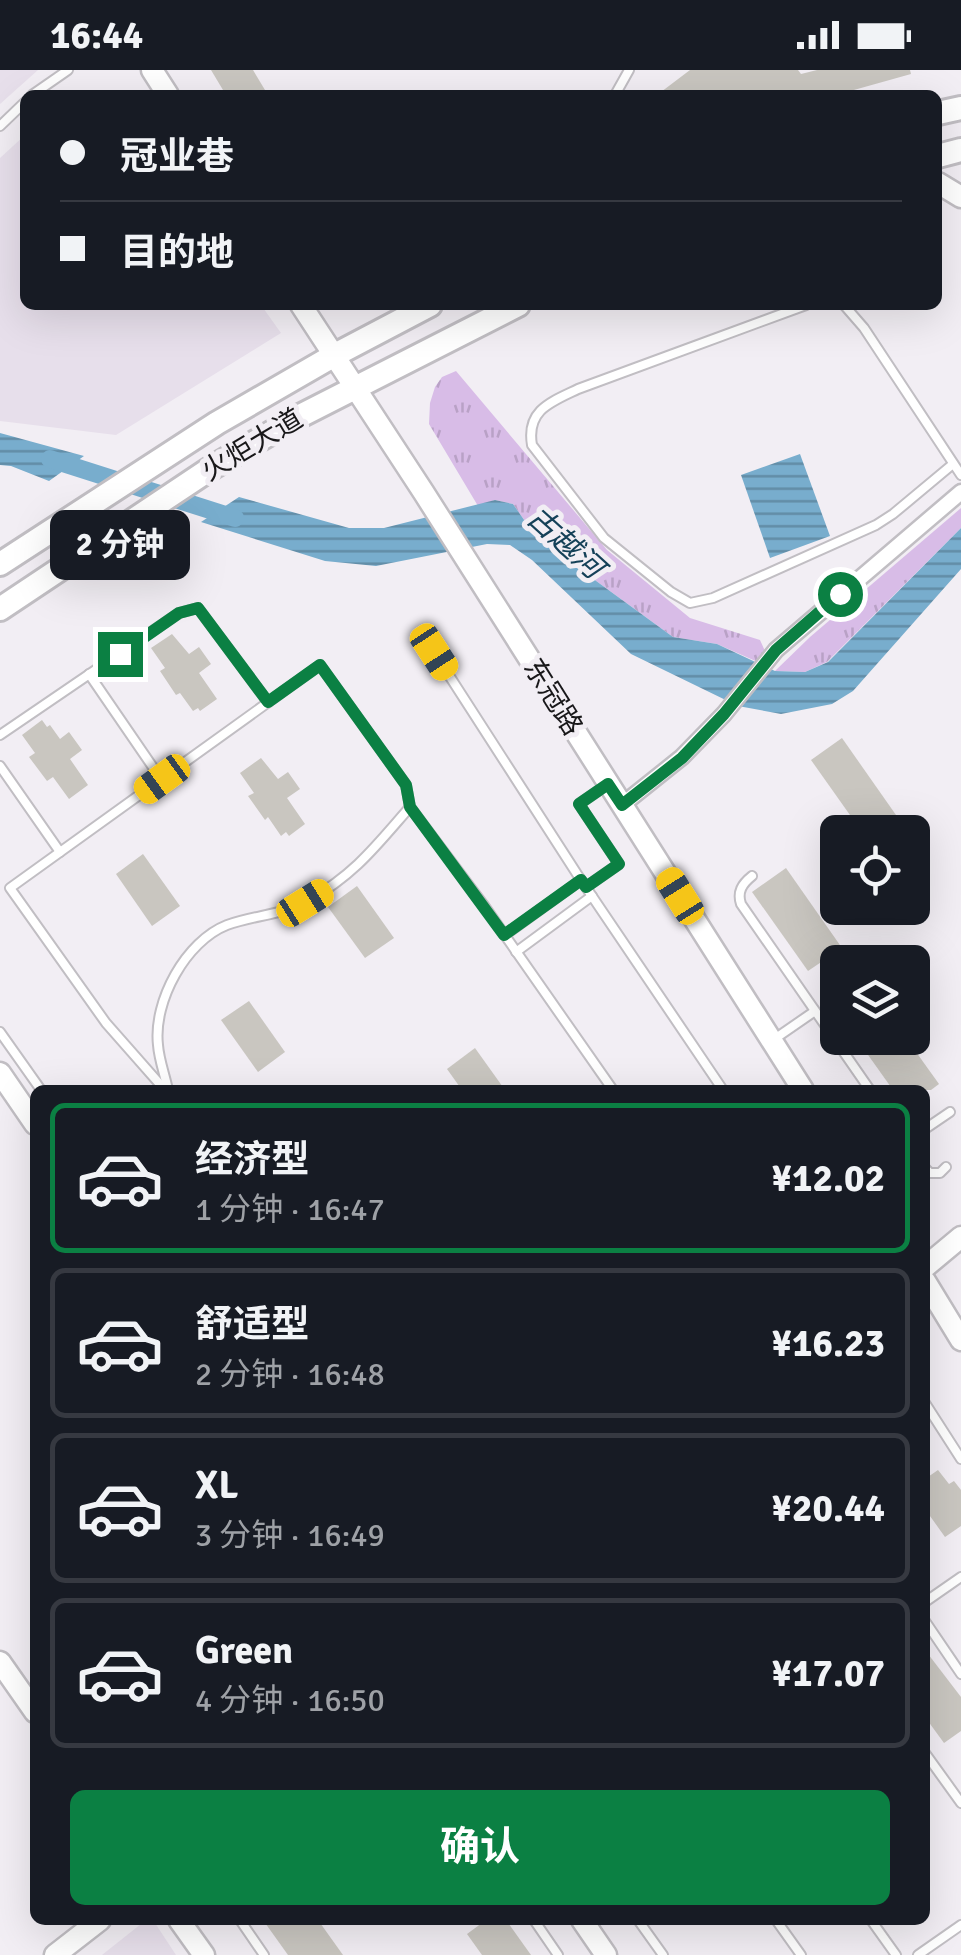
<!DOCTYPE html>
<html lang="zh">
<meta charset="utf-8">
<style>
:root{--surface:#171b24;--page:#242831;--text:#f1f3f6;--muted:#9ea1a6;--line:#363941;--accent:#0b8043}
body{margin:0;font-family:Signika,"Noto Sans SC",sans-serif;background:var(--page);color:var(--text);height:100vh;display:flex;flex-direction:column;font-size:38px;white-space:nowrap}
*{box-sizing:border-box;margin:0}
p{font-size:32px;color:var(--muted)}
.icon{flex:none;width:55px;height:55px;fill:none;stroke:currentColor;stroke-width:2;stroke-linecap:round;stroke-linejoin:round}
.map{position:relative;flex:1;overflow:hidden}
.panel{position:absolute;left:30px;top:1015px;width:900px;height:840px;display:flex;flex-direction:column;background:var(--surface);border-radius:15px;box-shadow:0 10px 40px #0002}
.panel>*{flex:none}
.top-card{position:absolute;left:20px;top:20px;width:922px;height:220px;border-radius:15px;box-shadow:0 10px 40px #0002;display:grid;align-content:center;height:220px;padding:0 40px;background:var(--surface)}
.controls{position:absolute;left:820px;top:745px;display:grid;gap:20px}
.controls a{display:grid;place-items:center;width:110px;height:110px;border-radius:15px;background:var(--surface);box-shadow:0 10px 40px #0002;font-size:50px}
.end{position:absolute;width:45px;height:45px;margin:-22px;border:12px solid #0b8043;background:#fff;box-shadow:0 0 0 5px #fff}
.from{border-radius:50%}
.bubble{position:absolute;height:70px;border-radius:15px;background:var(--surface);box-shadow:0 10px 40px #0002;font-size:32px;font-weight:700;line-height:70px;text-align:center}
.car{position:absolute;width:30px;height:60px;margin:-30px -15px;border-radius:12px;box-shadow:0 0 8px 2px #0007;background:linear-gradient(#f5c518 24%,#345 0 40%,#f5c518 0 76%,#345 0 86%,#f5c518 0)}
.top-card b{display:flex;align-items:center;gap:35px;height:95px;font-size:38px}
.top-card b+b{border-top:2px solid var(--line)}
.top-card i{width:25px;height:25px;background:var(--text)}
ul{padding:18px 0 0;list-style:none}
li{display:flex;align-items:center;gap:30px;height:150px;margin:0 20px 15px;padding:0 20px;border:5px solid var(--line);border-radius:15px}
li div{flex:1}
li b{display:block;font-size:38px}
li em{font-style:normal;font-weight:700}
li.selected{border-color:var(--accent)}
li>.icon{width:90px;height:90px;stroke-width:1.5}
.cta{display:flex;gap:20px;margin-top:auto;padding:20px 40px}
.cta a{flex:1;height:115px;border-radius:15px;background:var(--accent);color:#fff;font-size:40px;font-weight:700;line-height:115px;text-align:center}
.status{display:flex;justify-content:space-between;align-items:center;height:70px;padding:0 50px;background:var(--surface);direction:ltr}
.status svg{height:28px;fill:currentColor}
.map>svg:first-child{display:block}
.built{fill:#e7dfeb}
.grass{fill:url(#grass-tufts)}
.water{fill:url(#water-rules)}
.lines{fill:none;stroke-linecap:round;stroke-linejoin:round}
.canal{stroke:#78adcd;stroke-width:18}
.building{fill:#c9c6c0}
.lane-casing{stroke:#c1bec3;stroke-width:12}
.street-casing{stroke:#c1bec3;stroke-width:19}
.secondary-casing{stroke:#c1bec3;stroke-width:25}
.primary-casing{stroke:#c1bec3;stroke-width:28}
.lane{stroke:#fff;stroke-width:8}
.street{stroke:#fff;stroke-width:14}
.secondary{stroke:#fff;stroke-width:20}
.primary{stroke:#fff;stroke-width:22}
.route{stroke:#0b8043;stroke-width:12}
.labels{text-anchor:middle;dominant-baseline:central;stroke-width:10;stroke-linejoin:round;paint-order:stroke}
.street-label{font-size:28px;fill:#19181a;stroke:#f2eef4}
.water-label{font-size:30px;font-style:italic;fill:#154158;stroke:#f2eef4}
</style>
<div class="status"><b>16:44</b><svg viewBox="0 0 49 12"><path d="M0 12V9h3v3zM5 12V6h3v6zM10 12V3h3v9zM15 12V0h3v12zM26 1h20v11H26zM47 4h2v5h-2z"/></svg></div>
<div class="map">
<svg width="961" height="1885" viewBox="0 0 961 1885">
<defs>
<pattern id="grass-tufts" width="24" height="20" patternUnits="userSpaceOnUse" patternTransform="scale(2.5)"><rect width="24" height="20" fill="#d8bce7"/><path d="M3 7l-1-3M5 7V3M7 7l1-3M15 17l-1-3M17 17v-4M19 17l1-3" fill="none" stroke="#b9a1c6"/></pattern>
<pattern id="water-rules" width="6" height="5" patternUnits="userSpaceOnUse" patternTransform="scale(2.5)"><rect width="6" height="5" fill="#78adcd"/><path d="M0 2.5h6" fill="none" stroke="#628ca6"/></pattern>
</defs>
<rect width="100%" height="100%" fill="#f2eef4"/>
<g class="built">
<path d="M0 0H38L0 34Z"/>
<path d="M25 65V235H261L281 263 116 365 0 351V88Z"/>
<path d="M146 1850H153L176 1885H102Z"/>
</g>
<g class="grass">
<path d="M456 301 607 480 690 548 760 570 765 581 760 593 717 574 673 567 555 481 529 457 513 434 495 430 478 436 429 354 430 333 435 317 442 307Z"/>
<path d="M961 438V458L827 592 805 602 775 601 810 567Z"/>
</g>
<g class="water">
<path d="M0 363 84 386 49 411 11 396 0 395Z"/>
<path d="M800 384 830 466 770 488 741 405Z"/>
<path d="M239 427 349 458H384L495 430 513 434 529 457 555 481 673 567 717 574 775 601 805 602 828 592 961 458V499L853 621 832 634 781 644 738 636 631 584 532 490 510 475 487 474 376 496 325 491 201 452Z"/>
</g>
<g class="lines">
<path class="canal" d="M50 389 235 448"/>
</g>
<g class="building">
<path d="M211 0H253L268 25H226Z"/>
<path d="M690 0H798L801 4 817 0H910L911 4 836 25H657Z"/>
<path d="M172 564 189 584 199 577 211 594 199 603 217 629 200 641 198 638 193 641 180 623 176 625 160 601 165 598 151 578Z"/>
<path d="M42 650 47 657 50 655 60 669 69 662 82 680 70 689 88 715 69 729 53 707 47 711 29 687 35 683 22 665Z"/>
<path d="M842 668 903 755 892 762H862L811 690Z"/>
<path d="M261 688 278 709 288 702 300 719 287 728 305 754 289 766 286 762 281 766 268 747 265 750 248 726 254 723 240 703Z"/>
<path d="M143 784 180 836 152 856 116 804Z"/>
<path d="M786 798 842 878 808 901 752 822Z"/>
<path d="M357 816 394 868 365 888 328 837Z"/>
<path d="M249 931 285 982 258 1002 221 950Z"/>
<path d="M856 968H906L939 1014 931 1020H893Z"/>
<path d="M475 978 505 1020H462L447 999Z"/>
<path d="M938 1400 949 1414 954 1411 961 1420V1456L945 1467 925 1439V1409Z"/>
<path d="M925 1580 961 1627V1661L944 1673 925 1647Z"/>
<path d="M263 1850H318L343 1885H288Z"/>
<path d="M486 1850H506L531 1885H482L467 1864Z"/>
</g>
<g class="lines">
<defs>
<g id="lane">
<path d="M32 25 68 0"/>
<path d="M615 25 629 0"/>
<path d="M0 56 25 32"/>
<path d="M806 235 578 319C551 332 526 340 532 375L604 468 671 522 690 533 713 528 876 455 893 444 953 394"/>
<path d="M844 235 864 258 961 405"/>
<path d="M434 582 577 804 723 1020"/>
<path d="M89 604 161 709"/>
<path d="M0 665 179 543 198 538 268 632"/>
<path d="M0 696 60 782"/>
<path d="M752 806C742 814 737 822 741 834L870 1020"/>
<path d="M586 817 619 794 579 734 608 714"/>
<path d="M505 865 581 810"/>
<path d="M516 882 592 826"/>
<path d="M0 962 41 1020"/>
<path d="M773 970 815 941"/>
<path d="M165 1020 106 953 10 818 320 595 406 715 410 737 483 834 613 1020"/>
<path d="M168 1020C165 1005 159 990 158 975 153 931 186 871 227 855 254 845 283 845 308 831 356 803 375 777 410 737"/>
<path d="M925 1059 950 1042"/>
<path d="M925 1098 930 1103H940L946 1097"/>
<path d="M925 1333 961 1389"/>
<path d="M925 1532 961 1507"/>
<path d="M925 1551 961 1604"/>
<path d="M925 1683 961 1733"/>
<path d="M240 1850 264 1885"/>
<path d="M534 1850 558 1885"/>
<path d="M638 1850 663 1885"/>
<path d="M776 1850 801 1885"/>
<path d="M871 1850 896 1885"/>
<path d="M918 1885 961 1855"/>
</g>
<path id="street" d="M622 735 682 687 724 644 776 580 961 422"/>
<g id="secondary">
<path d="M152 0 168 25"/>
<path d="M938 113 961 127"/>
<path d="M301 235 424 423 803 1020"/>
<path d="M0 1003 35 1054"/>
<path d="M925 1197 961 1167"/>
<path d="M925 1211 961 1270"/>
<path d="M0 1592 35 1642"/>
<path d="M179 1850 204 1885"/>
<path d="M582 1850 606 1885"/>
<path d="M55 1885 100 1850"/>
</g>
<g id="primary">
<path d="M938 43 961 38"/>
<path d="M938 86 961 80"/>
<path d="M0 494 217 353 333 286 430 235"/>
<path d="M0 539 213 397 298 347 518 235"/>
</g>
</defs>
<use href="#lane" class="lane-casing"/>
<use href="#street" class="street-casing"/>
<use href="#secondary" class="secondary-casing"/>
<use href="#primary" class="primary-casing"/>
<use href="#lane" class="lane"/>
<use href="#street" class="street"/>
<use href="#secondary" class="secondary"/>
<use href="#primary" class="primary"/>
</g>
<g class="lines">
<path class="route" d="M120 584 179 543 198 538 268 632 320 595 406 715 410 737 504 865 581 810 586 817 619 794 579 734 608 714 622 735 682 688 724 644 776 580 840 524"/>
</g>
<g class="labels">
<g class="street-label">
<text transform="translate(252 375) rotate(-31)">火炬大道</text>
<text transform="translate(553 627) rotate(58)">东冠路</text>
</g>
<g class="water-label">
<text transform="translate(565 473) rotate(42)">古越河</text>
</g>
</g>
</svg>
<div class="controls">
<a><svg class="icon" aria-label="locate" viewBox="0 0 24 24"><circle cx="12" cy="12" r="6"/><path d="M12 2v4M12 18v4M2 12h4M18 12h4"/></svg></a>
<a><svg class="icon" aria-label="layers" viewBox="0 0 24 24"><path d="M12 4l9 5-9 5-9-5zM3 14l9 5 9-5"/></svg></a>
</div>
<i class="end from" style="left:840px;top:524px"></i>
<i class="end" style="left:120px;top:584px"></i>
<div class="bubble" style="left:50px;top:440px;width:140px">2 分钟</div>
<i class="car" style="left:434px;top:582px;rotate:147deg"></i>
<i class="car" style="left:162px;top:709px;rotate:234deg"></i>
<i class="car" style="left:680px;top:826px;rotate:328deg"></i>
<i class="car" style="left:305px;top:833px;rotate:58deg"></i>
<div class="top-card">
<b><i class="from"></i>冠业巷</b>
<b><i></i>目的地</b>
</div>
<section class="panel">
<ul>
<li class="selected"><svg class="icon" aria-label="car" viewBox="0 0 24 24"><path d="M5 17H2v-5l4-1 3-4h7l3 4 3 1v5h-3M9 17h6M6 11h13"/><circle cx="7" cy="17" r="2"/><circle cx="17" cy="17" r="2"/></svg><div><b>经济型</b><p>1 分钟 · 16:47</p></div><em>¥12.02</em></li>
<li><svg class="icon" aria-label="car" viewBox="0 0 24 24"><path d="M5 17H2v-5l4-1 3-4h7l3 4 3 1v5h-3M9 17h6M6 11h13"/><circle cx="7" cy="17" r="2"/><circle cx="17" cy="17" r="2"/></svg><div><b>舒适型</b><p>2 分钟 · 16:48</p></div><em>¥16.23</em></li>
<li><svg class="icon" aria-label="car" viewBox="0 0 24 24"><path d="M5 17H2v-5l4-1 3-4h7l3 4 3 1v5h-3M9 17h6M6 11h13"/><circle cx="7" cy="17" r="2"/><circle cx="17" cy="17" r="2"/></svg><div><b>XL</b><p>3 分钟 · 16:49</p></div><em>¥20.44</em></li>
<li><svg class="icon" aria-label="car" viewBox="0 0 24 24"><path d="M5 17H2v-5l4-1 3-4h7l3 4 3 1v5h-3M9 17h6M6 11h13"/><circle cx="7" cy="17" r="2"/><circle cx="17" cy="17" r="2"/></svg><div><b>Green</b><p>4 分钟 · 16:50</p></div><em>¥17.07</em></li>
</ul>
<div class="cta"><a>确认</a></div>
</section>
</div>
